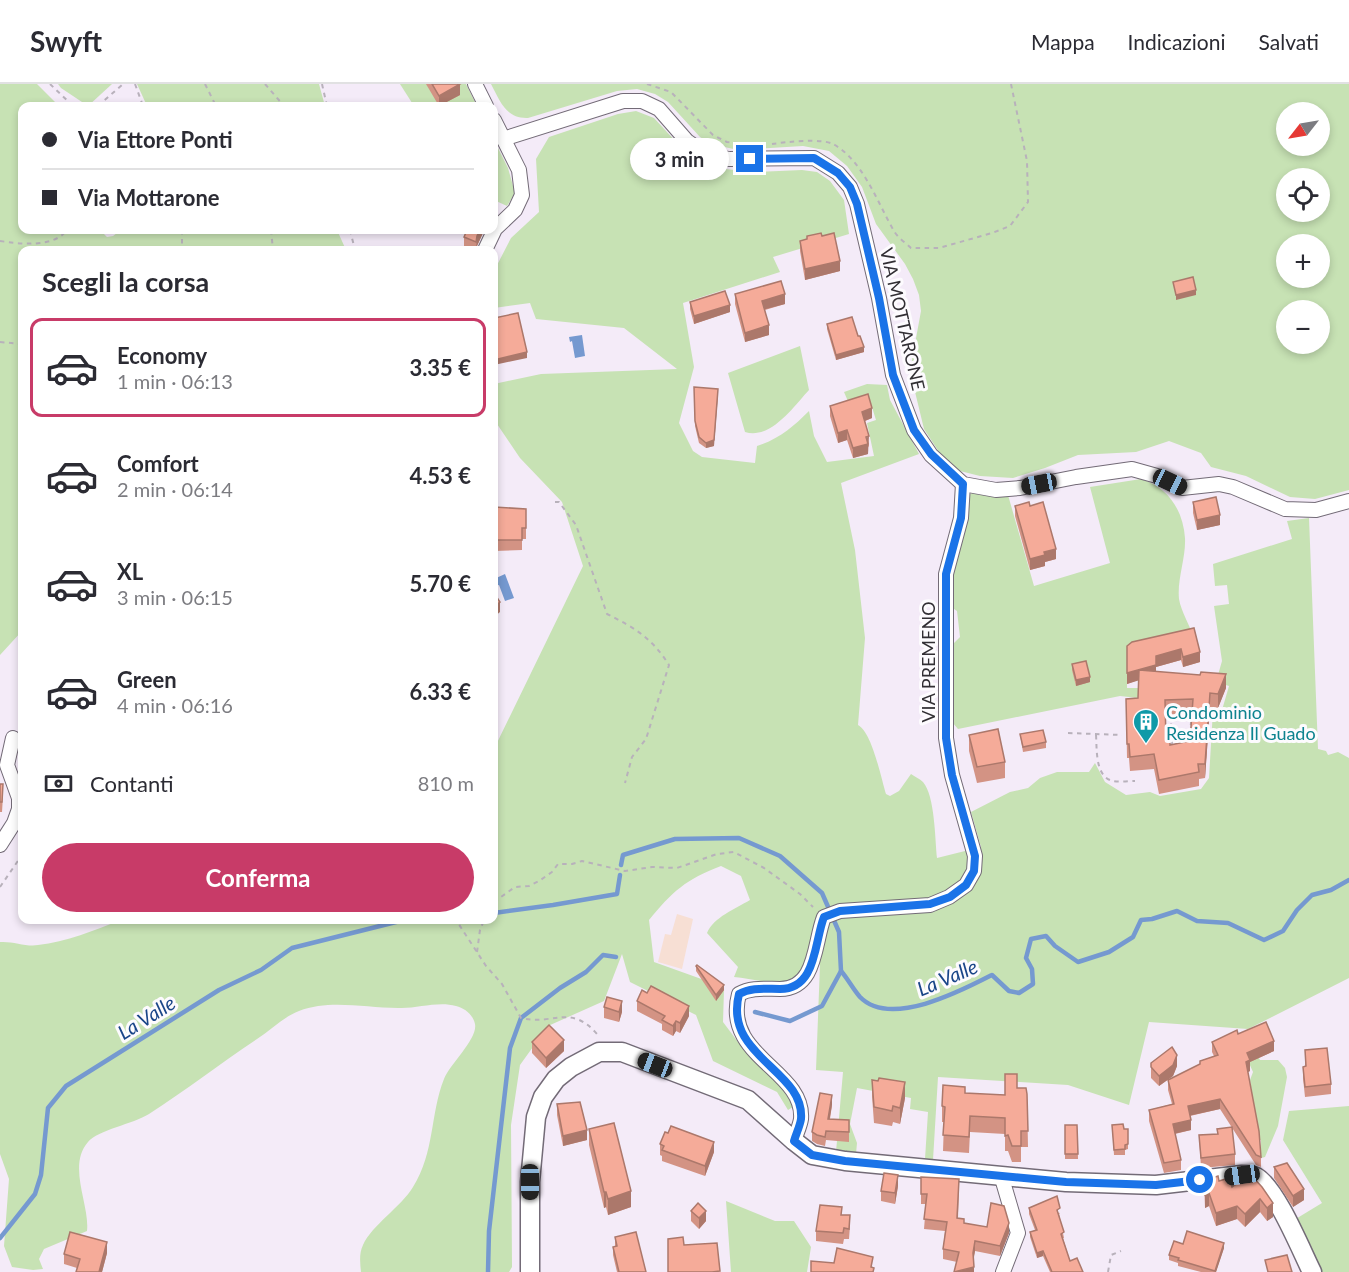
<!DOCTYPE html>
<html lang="it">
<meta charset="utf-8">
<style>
:root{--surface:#fff;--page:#f7f7f7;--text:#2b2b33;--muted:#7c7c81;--line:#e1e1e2;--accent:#c83b68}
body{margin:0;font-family:Lato,sans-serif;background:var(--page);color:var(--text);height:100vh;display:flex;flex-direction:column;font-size:22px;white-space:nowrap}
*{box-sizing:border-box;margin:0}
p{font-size:20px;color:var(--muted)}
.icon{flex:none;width:33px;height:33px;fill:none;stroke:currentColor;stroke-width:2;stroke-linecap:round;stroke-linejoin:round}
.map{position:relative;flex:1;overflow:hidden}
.details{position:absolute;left:18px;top:162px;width:480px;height:678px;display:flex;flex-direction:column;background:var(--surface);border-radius:12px;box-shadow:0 3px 9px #0003}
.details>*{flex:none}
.hud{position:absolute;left:18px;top:18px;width:480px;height:132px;border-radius:12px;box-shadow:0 3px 9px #0003;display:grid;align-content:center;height:132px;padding:0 24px;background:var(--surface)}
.needle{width:39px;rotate:239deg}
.buttons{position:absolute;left:1276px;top:18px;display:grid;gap:12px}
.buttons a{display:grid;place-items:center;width:54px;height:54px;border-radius:50%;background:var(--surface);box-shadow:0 3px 9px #0003;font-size:30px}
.end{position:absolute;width:27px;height:27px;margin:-14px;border:8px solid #1a73e8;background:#fff;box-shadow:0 0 0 3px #fff}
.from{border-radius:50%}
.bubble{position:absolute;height:42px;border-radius:21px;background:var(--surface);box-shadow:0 3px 9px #0003;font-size:20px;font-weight:700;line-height:42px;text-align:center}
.car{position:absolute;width:18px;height:36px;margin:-18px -9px;border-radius:8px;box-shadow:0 0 4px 2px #0007;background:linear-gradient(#222 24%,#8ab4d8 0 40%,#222 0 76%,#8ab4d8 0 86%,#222 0)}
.hud b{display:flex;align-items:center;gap:21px;height:57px;font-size:22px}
.hud b+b{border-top:2px solid var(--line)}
.hud i{width:15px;height:15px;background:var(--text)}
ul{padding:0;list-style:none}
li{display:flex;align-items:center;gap:18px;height:99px;margin:0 12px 9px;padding:0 12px;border:3px solid transparent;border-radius:12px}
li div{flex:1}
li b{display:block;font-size:22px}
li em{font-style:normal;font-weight:700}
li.current{border-color:var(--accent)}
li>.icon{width:54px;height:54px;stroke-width:1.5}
h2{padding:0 24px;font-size:27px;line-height:72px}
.pay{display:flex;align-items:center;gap:15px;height:66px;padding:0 24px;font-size:22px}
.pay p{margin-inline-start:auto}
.primary-button{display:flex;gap:12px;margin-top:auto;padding:12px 24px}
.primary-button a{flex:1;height:69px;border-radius:36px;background:var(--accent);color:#fff;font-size:24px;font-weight:700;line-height:69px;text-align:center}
header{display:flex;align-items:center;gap:36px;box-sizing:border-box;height:84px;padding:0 30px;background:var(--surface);border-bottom:2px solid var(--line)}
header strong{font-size:28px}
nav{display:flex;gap:33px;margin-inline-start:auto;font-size:21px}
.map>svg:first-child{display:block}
.industrial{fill:#f7dfd4}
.green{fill:#c7e2b4;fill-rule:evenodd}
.water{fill:#7599d0}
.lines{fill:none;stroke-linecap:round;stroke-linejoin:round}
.stream{stroke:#7599d0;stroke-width:4.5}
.minor-casing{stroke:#736b77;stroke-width:16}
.tertiary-casing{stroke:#736b77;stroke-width:21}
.path{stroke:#b8b1bb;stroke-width:2;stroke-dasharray:4.5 4.5;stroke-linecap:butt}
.minor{stroke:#fff;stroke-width:14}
.tertiary{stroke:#fff;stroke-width:18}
.wall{fill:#d39384;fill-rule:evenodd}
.shaded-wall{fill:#ac786b}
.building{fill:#f5ab99;stroke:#ac786b;stroke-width:1.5;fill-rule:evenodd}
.route{stroke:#1a73e8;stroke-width:8}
.labels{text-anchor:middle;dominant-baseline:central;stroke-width:6;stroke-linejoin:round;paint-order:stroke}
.street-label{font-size:18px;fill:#322f34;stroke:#fdfbfe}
.culture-label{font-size:18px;fill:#0d838f;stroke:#fdfbfe;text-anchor:start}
.water-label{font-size:20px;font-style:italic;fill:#194588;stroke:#fdfbfe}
</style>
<header>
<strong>Swyft</strong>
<nav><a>Mappa</a><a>Indicazioni</a><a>Salvati</a></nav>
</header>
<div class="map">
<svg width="1349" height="1188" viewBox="0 0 1349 1188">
<rect width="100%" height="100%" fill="#f4ebf8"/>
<path class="industrial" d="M677 830 693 835 682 885 658 878 665 850 671 851Z"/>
<g class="green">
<path d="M0 0H37L59 22H22V146H100L107 153 113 152 121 146H337L346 166H22V547L0 571Z"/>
<path d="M58 0H112L88 22 61 4Z"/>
<path d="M137 0H319L325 22H147Z"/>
<path d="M400 0H466L477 22H414Z"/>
<path d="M491 0H1349V406L1315 415 1290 413 1246 392 1211 383 1201 369 1169 357 1136 368 1078 371 1045 384 1013 394 980 392 960 387 941 371 924 345 910 287 921 227 919 211 913 195 905 180 876 140 862 103 847 82 829 67 803 62 738 66 711 60 700 53 668 18 655 10 637 5 617 7 528 34C506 35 500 17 491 0ZM1287 28H1320V62H1287ZM1287 94H1320V128H1287ZM1287 160H1320V194H1287ZM1287 226H1320V260H1287Z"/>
<path d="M636 27 654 34 691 74 706 83 754 88 802 86 817 88 830 97 844 116 849 150 773 173 780 188 683 219 694 283 679 339 693 367 702 373 755 379 757 362C779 355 793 343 809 327L814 352 827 378 874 372 867 339 876 336 870 317 850 322 844 308 867 300 887 301 890 316 919 370 841 399 855 466 865 554 858 641C872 648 881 694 886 710L890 712 899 707 911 690C914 692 920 695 923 698 935 712 935 755 937 774L981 763 971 728 1010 708 1028 704 1040 694 1057 688H1089L1095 679 1105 698 1126 711 1150 708 1160 712 1201 705 1209 694 1213 626H1222L1229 602 1216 598 1222 577 1214 522 1229 520 1227 501 1215 502 1213 480 1292 455 1287 437 1309 434 1318 665 1326 667 1328 671 1338 668 1349 674V894L1248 945 1149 938 1129 1021 1068 1001 938 993 933 1076 925 1075 928 1028 910 1025 911 1014 857 1004 850 1040 857 1059 856 1070 836 1068 843 988 816 986 820 881 812 864C809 870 808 877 805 883 791 908 757 895 734 893L738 883 707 849C714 833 735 825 750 816L741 792 721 782C686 795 672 808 649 836L654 878 707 897 724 906 723 938 744 966 789 1011 793 1023 788 1026 777 1008 713 977 696 931 630 898 622 870 604 917 548 942 520 981 511 1041 512 1183 509 1188H361C360 1179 359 1169 363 1161 372 1141 401 1123 413 1103 435 1068 430 1030 444 995 450 980 478 955 475 940 473 931 465 924 456 922 437 917 417 925 398 924 365 924 330 915 299 927 283 933 271 946 257 955 221 979 186 1006 149 1030 133 1040 98 1046 88 1058 67 1082 90 1121 87 1147L44 1165 39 1175 43 1185 33 1186 12 1183 4 1162 9 1095 0 1070V858C13 857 26 863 38 861 66 858 95 846 121 836H494V665L583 482 562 418 520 374 495 337 494 300 541 290 677 285 624 244 536 235 530 219 494 224V187L511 154 539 128 536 75 549 53 618 30Z"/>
<path d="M494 56 508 84 515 109 507 122 494 116Z"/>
<path d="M800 262 809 306C794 322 771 356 745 348L728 289Z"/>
<path d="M1141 395C1168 403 1183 426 1185 454 1186 474 1177 495 1179 515 1181 527 1190 542 1194 554L1127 572V604H1139L1138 614 1120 612 958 645 952 638 954 593 949 591 950 563 960 553 957 527 954 525 953 485 965 442 967 413 973 408 980 411H1008L1034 502 1110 479 1090 403Z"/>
<path d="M1245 950 1260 976H1278L1285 984 1287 993 1278 1042 1265 1073 1261 1074V1056H1245L1257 1045 1250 996 1253 988 1237 952Z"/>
<path d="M1349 1022V1188H1320L1294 1136 1322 1119 1283 1056 1289 1027Z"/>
<path d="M726 1117 775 1137H794L811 1163 807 1188H731Z"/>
</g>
<g class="water">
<path d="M582 251 585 272 575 274 572 257 570 258 569 253Z"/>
<path d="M505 490 514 514 505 517 499 501 495 502 494 495Z"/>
</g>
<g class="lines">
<g class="stream">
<path d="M621 781 623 771 675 755 739 754 780 772 822 809 839 848 841 887C848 895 853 905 860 913 890 944 961 907 992 891L1009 907 1019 909 1033 900 1032 885 1026 874 1031 855 1046 852 1055 862 1078 878 1109 868 1133 853 1141 836 1152 835 1177 827 1197 837 1228 839 1264 856 1283 847 1297 826 1312 811 1331 806 1349 796"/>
<path d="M494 829 553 821 617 810 620 791"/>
<path d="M755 928 790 937 822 922 841 887"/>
<path d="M0 1154 35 1110 41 1091 48 1024 66 1002 219 906 261 886 292 864 404 836"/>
<path d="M488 1188 489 1147 510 964 521 934 560 904 586 888 603 871 616 873"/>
</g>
<defs>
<g id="minor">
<path d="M475 0 486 22"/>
<path d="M503 55 623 17H642L659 25 687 57 707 71 729 75 814 74 838 89 850 103 857 120 879 214 893 291 914 346 931 371 963 400 996 406 1020 404 1076 393 1132 385 1157 392 1182 404 1219 400 1233 403 1285 425 1316 426 1349 417"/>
<path d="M485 166 495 145 515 126 522 111 519 86 494 36"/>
<path d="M0 761 14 739 19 725V714L7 681 13 654"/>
<path d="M794 1057C796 1050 800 1042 801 1035 805 986 722 973 739 910 751 903 765 905 780 905 817 905 814 858 824 833L840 827 930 821 949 813 966 801 974 787 975 772 952 691 946 654V490L961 434 963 400"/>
<path d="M1001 1091 1018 1149 1003 1188"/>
</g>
<path id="tertiary" d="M530 1188V1098L536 1033 543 1013 556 995 571 983 599 968H622L748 1016 794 1057 812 1071 845 1077 1066 1098 1156 1101 1242 1091C1247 1091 1252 1091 1256 1093 1276 1104 1301 1166 1312 1188"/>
</defs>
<use href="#minor" class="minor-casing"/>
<use href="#tertiary" class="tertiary-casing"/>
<g class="path">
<path d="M50 0 73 22"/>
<path d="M135 0 143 22"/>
<path d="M205 0 216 22"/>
<path d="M265 0 284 22"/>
<path d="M322 0 327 22"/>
<path d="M647 0 671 8 713 51 727 58 748 60"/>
<path d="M98 22 123 0"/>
<path d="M772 60C786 58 821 54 833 60 863 76 878 120 894 147 898 154 906 159 911 164H939L992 149 1010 142 1028 118 1027 77 1011 0"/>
<path d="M182 146V166"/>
<path d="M271 146 273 166"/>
<path d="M350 146 355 166"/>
<path d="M0 157C20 160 54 164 67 146"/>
<path d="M0 258 22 260"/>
<path d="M555 418H559L576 441 607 530C635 544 652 554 669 581L646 655 632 673 625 699"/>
<path d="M1068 649 1122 651"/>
<path d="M1096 651C1097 664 1095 690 1110 696 1117 699 1128 697 1135 697"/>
<path d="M1189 659 1192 629"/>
<path d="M1172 662 1171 637 1191 634"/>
<path d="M0 803 22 771"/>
<path d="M494 818 515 803 529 802 539 797 552 788 558 780H572L582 777 625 787 652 783 677 784 717 770 734 768 764 784 800 810 813 823"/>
<path d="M452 836 458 839 486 882 502 900 521 934C553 942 570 919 597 950"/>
<path d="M477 868 480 846 484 836"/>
<path d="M1108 1188 1111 1171 1121 1167"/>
</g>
<use href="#minor" class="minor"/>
<use href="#tertiary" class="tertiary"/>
</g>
<g class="wall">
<path d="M426 0H460V11L439 22Z"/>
<path d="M484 146 477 162V166H471L464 164V153Z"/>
<path d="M807 152 840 187 805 196 800 167V157L807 155Z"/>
<path d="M735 210 785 220 765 226 769 251 745 258 735 220Z"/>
<path d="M690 218 730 228 694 240 690 225Z"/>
<path d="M827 240 858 252 864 268 836 276 827 245Z"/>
<path d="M694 303 714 362 706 364 699 359 695 342Z"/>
<path d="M830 322 872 334 865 337 869 362 868 363V370L853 374 847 356 838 359 830 332Z"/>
<path d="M1193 418 1220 441 1197 446 1193 429Z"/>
<path d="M1015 422H1030L1056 475 1045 478V482L1030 486 1015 432Z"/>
<path d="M494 423 526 444V455H522V466L494 467Z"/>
<path d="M1194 544 1200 578 1183 583 1181 576 1156 583V588L1226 604 1218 624 1210 623 1205 694 1199 695V702L1159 710 1154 685 1130 687 1129 674H1127L1126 615 1138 614V596L1127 600V562ZM1192 629 1190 657 1170 661 1166 656V631Z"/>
<path d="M1072 580 1090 598 1076 602 1072 586Z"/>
<path d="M1020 650 1046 658V664L1023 668Z"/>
<path d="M969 651 1005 678V694L977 699 969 667Z"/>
<path d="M0 700 3 711 2 728H0Z"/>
<path d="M696 882 724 906 716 917 696 887Z"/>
<path d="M637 917 689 932 680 949 676 947 673 952 662 946V940L637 927Z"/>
<path d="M604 923 622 928 619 938 604 934Z"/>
<path d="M1238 950 1274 967 1250 978V987L1248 988 1261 1073V1083L1256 1081 1220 1025 1190 1032 1191 1046 1175 1050 1181 1076V1086L1164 1089 1149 1037V1026L1172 1020 1168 1006V996L1200 981V977L1214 972 1212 968V958Z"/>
<path d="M532 958 564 967 546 984 532 969Z"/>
<path d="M1305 966 1331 1000V1010L1305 1013 1303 994V983L1305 982Z"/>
<path d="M1151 979 1177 982 1173 992 1159 1002 1151 994Z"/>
<path d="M872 996 905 1014 900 1040 893 1038 892 1042 874 1039 872 1012Z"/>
<path d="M1017 1004 1027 1010 1028 1063H1021V1078H1012L1008 1067H1005V1050L970 1048 969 1069 943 1067 944 1038H942V1022L965 1009 1005 1011Z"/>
<path d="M557 1020 587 1056 563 1062 557 1031Z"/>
<path d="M832 1021 830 1035 849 1036V1058L826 1056 825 1062 817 1060 812 1057V1048Z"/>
<path d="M1065 1041H1077L1078 1075H1065Z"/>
<path d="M1112 1041 1124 1045H1128V1065L1125 1066V1071H1114Z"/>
<path d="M589 1045 631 1123 608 1131 606 1123 604 1124 589 1061Z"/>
<path d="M1217 1045 1235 1070V1081L1201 1084 1199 1051 1217 1050Z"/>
<path d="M660 1060 714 1068 705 1092 662 1077V1072L660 1071Z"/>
<path d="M1274 1083 1304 1116 1293 1123 1274 1094Z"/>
<path d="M1250 1090 1273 1133 1267 1137 1260 1128 1245 1143 1237 1135 1216 1142 1209 1122 1205 1124 1204 1097H1219L1232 1103Z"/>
<path d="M921 1093 959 1105 958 1134 964 1139 1009 1149 1000 1172 975 1167 973 1176 974 1188 957 1178 943 1175V1165L945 1147 924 1145 926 1120H921Z"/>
<path d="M898 1102 895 1120 881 1117V1107Z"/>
<path d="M1029 1124 1060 1129 1059 1130 1064 1154H1063L1070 1177 1083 1188H1050L1043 1172 1037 1174 1030 1153V1148L1035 1146 1029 1130Z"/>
<path d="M691 1127 706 1137 699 1145 691 1137Z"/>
<path d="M842 1131 850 1142 849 1155H844L843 1160 816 1157V1147Z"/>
<path d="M615 1153 646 1188H617L613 1171V1163H615Z"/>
<path d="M1183 1160 1224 1164 1216 1188H1201L1178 1182V1179L1169 1176V1171Z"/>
<path d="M107 1169 102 1188H76L77 1184 64 1180V1170Z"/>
</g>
<g class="shaded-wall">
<path d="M460 0V11L439 22V12Z"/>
<path d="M480 146H484V147L477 162 476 166 477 152Z"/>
<path d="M840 177V187L805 196V185Z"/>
<path d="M1196 206V211L1176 216V211Z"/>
<path d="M785 210V220L762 226V217Z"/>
<path d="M730 221V228L694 240V232Z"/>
<path d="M769 241V251L745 258V249Z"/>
<path d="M864 263V268L836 276V271Z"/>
<path d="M527 268V274L494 281V276Z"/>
<path d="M718 311 714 362 706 364V359Z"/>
<path d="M872 324V334L862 338V328Z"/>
<path d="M847 346V356L838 359V349Z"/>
<path d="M869 352 868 370 853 374V364Z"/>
<path d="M1220 431V441L1197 446V436Z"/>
<path d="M1056 465V475L1045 478V482L1030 486V475L1044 468Z"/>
<path d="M500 518V528L494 533V523Z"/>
<path d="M1181 565V576L1156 583V591L1127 600V589L1156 572Z"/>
<path d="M1200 568V578L1183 583V573Z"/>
<path d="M1226 590V604L1218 624V610Z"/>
<path d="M1090 593V598L1076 602V596Z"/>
<path d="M1210 609V623L1205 694V680Z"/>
<path d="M724 901V906L716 917V911Z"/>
<path d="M622 917V928L619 938V928Z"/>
<path d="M689 922V932L680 949V939Z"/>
<path d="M676 937V947L673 952V942Z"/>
<path d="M564 956V967L546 984V974Z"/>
<path d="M1274 957V967L1250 978V987L1246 989 1247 969Z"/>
<path d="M1177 971V982L1173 992 1159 1002V992Z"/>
<path d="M905 998V1014L900 1040V1024Z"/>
<path d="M832 1011V1021L828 1044V1035Z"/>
<path d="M1220 1015V1025L1188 1032V1022Z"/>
<path d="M1191 1036V1046L1173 1050V1040Z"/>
<path d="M587 1046V1056L563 1062V1052Z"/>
<path d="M714 1058V1068L705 1092V1082Z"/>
<path d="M898 1091V1102L895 1120V1109Z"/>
<path d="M1304 1105V1116L1293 1123V1112Z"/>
<path d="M631 1107V1123L608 1131V1115Z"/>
<path d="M604 1108H606V1123L604 1124Z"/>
<path d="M1209 1109V1122L1205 1124V1111Z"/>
<path d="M1260 1115V1128L1245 1143V1130Z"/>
<path d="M1273 1119V1133L1267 1137V1124Z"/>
<path d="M1237 1122V1135L1216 1142V1129Z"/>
<path d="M706 1127V1137L699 1145V1134Z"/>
<path d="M1009 1139V1149L1000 1172V1162Z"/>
<path d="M975 1157V1167L973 1179V1169Z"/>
<path d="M107 1158V1169L102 1188H99Z"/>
<path d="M1224 1159V1164L1216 1188H1215Z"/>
<path d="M1043 1167V1172L1037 1174V1169Z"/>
<path d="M974 1183V1188H954Z"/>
</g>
<g class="building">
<path d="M432 0H460L439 12Z"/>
<path d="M467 146H480L477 152 476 158 464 153Z"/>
<path d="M821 149 822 152 834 149 840 177 805 185 800 157 807 155V152Z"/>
<path d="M1193 193 1196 206 1176 211 1173 198Z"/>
<path d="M781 197 785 210 762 217 769 241 745 249 735 210Z"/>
<path d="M725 207 730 221 694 232 690 218Z"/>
<path d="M518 229 527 268 494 276V234Z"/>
<path d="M852 233 858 252H860L864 263 836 271 827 240Z"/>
<path d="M694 303 718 305 714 356 706 359 699 353 695 337Z"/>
<path d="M868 310 872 324 862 328 869 352 866 353 868 360 853 364 847 346 838 349 830 322Z"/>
<path d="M1216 413 1220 431 1197 436 1193 418Z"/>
<path d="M1029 418 1030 422 1043 418 1056 465 1044 468 1045 471 1030 475 1015 422Z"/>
<path d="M494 423 526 425V444H522V456H494Z"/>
<path d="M494 509 500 518 494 523Z"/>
<path d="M1194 544 1200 568 1183 573 1181 565 1156 572V581L1127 589V562L1132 558Z"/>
<path d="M1086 577 1090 593 1076 596 1072 580Z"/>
<path d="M1139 586 1200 591 1201 588 1226 590 1218 610 1210 609 1205 680H1198L1199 688 1159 696 1154 670 1130 673 1129 660H1127L1126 615 1138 614ZM1193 615 1190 657 1170 661V656H1166L1165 616Z"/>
<path d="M998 645 1005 678 977 683 969 651Z"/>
<path d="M1043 646 1046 658 1023 663 1020 650Z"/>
<path d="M0 700H3L2 718H0Z"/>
<path d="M697 881 724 901 716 911 696 882Z"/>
<path d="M651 902 689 922 680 939 676 937 673 942 662 936 665 932 637 917 642 906 647 909Z"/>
<path d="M607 913 622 917 619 928 604 923Z"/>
<path d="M1266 938 1274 957 1247 969 1250 976 1246 978 1259 1047 1261 1073 1256 1071 1220 1015 1188 1022 1191 1036 1173 1040 1181 1076 1164 1079 1149 1026 1174 1020 1168 996 1200 980V977L1218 971 1212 958 1237 946 1238 950Z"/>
<path d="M549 941 564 956 546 974 532 958Z"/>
<path d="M1172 963 1177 971 1173 981 1159 992 1151 983V979Z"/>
<path d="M1327 964 1331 1000 1305 1003 1303 983 1306 982 1305 966Z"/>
<path d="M1005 990H1017V1004H1026L1027 1010 1028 1047H1021V1062H1012L1008 1051 1005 1052V1034L970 1032 969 1053 943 1051 945 1023 942 1022 943 1001 965 1003V1009L1005 1011Z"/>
<path d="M879 994 905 998 900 1024 893 1022 892 1027 874 1023 872 996 878 997Z"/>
<path d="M820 1009 832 1011 828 1035 849 1036V1048L826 1047 825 1053 817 1051 812 1048Z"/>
<path d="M580 1018 587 1046 563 1052 557 1020Z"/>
<path d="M614 1039 631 1107 608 1115 606 1108H604L589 1045Z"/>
<path d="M1123 1040 1124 1045H1128V1060L1125 1061V1065L1114 1066 1112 1041Z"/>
<path d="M1065 1041H1077L1078 1070H1065Z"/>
<path d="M671 1042 714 1058 705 1082 662 1066 664 1062 660 1060 665 1048 668 1049Z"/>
<path d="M1232 1043 1235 1070 1201 1074 1199 1051 1218 1050 1217 1045Z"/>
<path d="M1287 1079 1304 1105 1293 1112 1274 1083Z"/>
<path d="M884 1089 898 1091 895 1109 881 1107Z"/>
<path d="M1250 1090 1262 1103 1273 1119 1267 1124 1260 1115 1245 1130 1237 1122 1216 1129 1209 1109 1205 1111 1204 1097 1218 1092 1219 1097 1229 1094 1232 1103Z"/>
<path d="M921 1093 959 1095 957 1134 964 1135V1139L987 1143 991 1119 1004 1122 1009 1139 1000 1162 975 1157 973 1169 974 1183 954 1188 959 1168 943 1165 947 1138 924 1135 927 1110H921Z"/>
<path d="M1057 1112 1060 1124 1057 1126 1064 1148 1061 1150 1070 1177 1077 1174 1083 1188H1052L1043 1167 1037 1169 1030 1148 1037 1146 1029 1124Z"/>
<path d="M698 1119 706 1127 699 1134 691 1127Z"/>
<path d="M820 1121 842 1123 841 1131H850L849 1145 844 1144 843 1149 816 1147Z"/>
<path d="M1187 1147 1224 1159 1215 1187 1178 1176 1179 1174 1169 1171 1174 1157 1183 1160Z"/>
<path d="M70 1148 107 1158 99 1188H76L80 1175 64 1170Z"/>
<path d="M636 1148 646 1188H619L613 1163 617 1162 615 1153Z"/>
<path d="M683 1153 684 1161 717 1159 720 1187 712 1188H668V1155Z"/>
<path d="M837 1164 873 1173 871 1183 874 1184 873 1188H811V1177L834 1179Z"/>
<path d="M1287 1171 1292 1188H1268L1265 1176Z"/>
</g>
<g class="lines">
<path class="route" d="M750 75 814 74 838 89 850 103 857 120 879 214 893 291 914 346 931 370 963 400 961 434 946 490V654L952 691 975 772 974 787 966 801 950 813 930 820 840 827 824 833C814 858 817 905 780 905 765 905 751 903 739 910 723 973 805 986 801 1035 800 1042 796 1050 794 1057L812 1071 845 1077 1066 1098 1156 1101 1200 1096"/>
</g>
<defs>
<symbol id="building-pin" viewBox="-11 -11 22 30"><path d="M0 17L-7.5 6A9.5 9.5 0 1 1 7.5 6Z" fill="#0f9aa8" stroke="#fdfbfe"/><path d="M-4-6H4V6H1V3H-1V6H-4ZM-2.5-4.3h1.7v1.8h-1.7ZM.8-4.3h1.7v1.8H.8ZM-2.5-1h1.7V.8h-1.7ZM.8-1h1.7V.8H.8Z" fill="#fff"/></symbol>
</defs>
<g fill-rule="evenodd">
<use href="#building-pin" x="1131" y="623" width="30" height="40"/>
</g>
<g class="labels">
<g class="street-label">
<text transform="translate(903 235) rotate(77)">VIA MOTTARONE</text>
<text transform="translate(928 578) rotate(-90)">VIA PREMENO</text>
</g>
<g class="culture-label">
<text x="1166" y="628">Condominio<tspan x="1166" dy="21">Residenza Il Guado</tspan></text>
</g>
<g class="water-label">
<text transform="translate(947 893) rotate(-23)">La Valle</text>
<text transform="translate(146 933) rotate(-32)">La Valle</text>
</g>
</g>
</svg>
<div class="buttons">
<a><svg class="needle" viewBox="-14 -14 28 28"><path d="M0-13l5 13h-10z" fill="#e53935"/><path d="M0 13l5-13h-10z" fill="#7c7c81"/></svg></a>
<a><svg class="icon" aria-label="locate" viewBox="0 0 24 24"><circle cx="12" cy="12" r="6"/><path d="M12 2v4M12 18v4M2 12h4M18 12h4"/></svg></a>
<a>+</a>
<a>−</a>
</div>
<i class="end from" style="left:1200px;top:1096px"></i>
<i class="end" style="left:750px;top:75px"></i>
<div class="bubble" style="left:630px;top:54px;width:99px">3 min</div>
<i class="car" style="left:1170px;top:398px;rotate:115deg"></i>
<i class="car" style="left:1039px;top:400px;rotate:259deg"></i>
<i class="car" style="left:655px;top:981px;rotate:291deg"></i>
<i class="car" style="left:1242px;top:1091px;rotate:262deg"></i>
<i class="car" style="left:530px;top:1098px;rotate:180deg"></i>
<div class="hud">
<b><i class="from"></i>Via Ettore Ponti</b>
<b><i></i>Via Mottarone</b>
</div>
<section class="details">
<h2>Scegli la corsa</h2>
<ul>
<li class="current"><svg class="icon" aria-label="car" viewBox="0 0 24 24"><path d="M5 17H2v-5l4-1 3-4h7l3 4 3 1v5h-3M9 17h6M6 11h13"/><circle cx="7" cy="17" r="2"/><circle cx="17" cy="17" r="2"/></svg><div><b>Economy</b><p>1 min · 06:13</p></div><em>3.35 €</em></li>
<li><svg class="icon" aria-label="car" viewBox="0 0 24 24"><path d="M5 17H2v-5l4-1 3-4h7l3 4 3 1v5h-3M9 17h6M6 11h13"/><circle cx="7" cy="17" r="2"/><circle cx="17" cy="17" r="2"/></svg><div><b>Comfort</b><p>2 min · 06:14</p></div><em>4.53 €</em></li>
<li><svg class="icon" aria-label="car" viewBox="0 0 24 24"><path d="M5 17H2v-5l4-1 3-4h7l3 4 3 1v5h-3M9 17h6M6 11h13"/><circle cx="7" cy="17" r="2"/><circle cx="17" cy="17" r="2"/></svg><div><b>XL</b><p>3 min · 06:15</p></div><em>5.70 €</em></li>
<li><svg class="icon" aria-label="car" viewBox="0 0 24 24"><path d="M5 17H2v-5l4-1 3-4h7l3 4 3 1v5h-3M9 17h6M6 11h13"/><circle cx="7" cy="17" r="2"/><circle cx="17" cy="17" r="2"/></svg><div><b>Green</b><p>4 min · 06:16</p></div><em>6.33 €</em></li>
</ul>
<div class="pay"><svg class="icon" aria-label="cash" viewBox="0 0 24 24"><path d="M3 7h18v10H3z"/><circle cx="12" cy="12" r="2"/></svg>Contanti<p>810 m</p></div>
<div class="primary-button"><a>Conferma</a></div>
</section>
</div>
